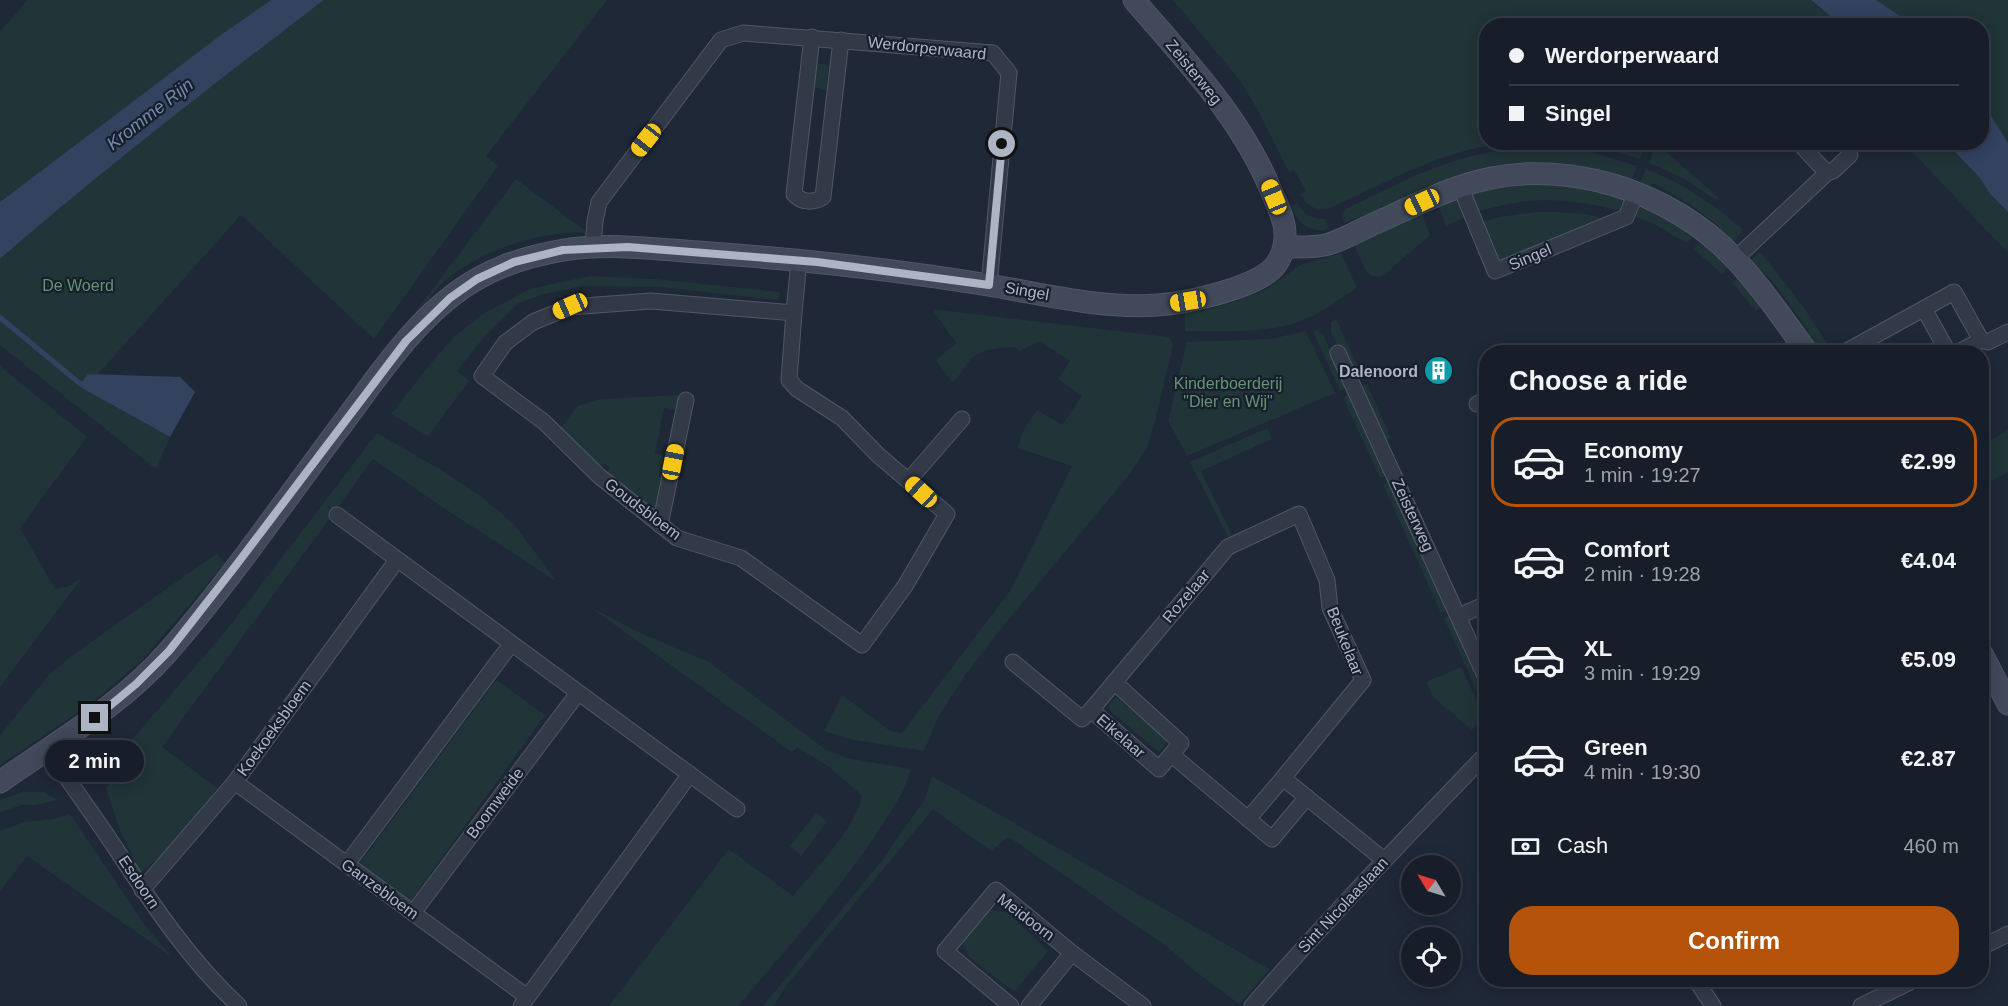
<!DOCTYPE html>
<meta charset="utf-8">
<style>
:root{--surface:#171e29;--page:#242b35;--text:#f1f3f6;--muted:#9ea2a8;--line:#363c46;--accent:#b45309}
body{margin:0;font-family:Arial,sans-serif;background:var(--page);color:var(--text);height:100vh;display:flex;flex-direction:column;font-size:22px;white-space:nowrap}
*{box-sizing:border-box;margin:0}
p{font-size:20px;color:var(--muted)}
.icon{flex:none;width:33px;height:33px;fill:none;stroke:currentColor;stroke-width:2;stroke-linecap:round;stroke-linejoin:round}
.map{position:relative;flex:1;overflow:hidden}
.sheet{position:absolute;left:1479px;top:345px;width:510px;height:642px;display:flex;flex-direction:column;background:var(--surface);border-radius:24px;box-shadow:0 3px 15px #0003,0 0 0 2px var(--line)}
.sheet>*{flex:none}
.hud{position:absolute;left:1479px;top:18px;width:510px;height:132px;border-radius:24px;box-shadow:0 3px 15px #0003,0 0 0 2px var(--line);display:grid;align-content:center;height:132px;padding:0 30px;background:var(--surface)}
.needle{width:39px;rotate:308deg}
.controls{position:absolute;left:1401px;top:855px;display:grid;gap:12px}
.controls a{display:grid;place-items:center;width:60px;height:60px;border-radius:50%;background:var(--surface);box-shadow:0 3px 15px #0003,0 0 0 2px var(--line);font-size:30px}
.end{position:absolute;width:27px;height:27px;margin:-14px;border:8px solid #adb4c4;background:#111;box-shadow:0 0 0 3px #111}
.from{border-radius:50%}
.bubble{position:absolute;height:42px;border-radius:21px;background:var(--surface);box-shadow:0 3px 15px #0003,0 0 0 2px var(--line);font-size:20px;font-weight:700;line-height:42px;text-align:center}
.car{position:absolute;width:18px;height:36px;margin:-18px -9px;border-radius:8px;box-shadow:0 0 4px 2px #0007;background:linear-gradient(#f5c518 24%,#345 0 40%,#f5c518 0 76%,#345 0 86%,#f5c518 0)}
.hud b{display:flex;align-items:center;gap:21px;height:57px;font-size:22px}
.hud b+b{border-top:2px solid var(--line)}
.hud i{width:15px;height:15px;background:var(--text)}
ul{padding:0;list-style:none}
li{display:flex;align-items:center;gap:18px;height:90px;margin:0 12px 9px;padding:0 18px;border:3px solid transparent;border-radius:24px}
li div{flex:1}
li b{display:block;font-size:22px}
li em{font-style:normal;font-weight:700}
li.on{border-color:var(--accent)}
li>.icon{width:54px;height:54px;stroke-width:1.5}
h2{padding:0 30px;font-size:27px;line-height:72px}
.pay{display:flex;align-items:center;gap:15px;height:66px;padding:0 30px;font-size:22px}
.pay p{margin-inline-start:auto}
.primary-button{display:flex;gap:12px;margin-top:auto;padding:12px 30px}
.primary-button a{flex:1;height:69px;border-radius:24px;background:var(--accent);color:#fff;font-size:24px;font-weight:700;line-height:69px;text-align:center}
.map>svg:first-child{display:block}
.green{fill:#213438}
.water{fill:#32425f}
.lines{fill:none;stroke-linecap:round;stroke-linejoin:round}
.street-casing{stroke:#505765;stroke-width:17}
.secondary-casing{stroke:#505765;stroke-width:23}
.street{stroke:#333a47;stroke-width:15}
.secondary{stroke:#41495a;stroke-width:21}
.route{stroke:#adb4c4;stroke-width:8}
.labels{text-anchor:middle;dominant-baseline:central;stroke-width:4.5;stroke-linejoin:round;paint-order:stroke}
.street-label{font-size:16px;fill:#adb4c4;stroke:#181f2c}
.park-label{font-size:16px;fill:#659473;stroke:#181f2c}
.poi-label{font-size:16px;font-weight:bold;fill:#adb4c4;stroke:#181f2c;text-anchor:end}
.water-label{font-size:18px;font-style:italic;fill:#7489ad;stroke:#181f2c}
</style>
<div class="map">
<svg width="2008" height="1006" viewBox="0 0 2008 1006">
<rect width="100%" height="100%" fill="#1f2837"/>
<g class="green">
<path d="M28 0H271L222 34 0 202V31Z"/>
<path d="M324 0H607L486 156 498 166 374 339 241 215 98 374H94L84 386 0 314V259C105 168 214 84 324 0Z"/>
<path d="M1173 0H1811L1841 25 1486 26V142L1513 143C1447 146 1387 183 1328 209 1314 210 1308 207 1300 194L1306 191 1294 170 1289 172 1255 105 1238 78Z"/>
<path d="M1876 0H2008V143L1982 101V26L1914 25Z"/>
<path d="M815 63 829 65 826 90 811 86Z"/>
<path d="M1560 143H1647L1640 159 1592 145Z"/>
<path d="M1656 143 1719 198 1716 200 1685 179 1649 163Z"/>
<path d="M1904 143H1950L1957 154 1980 178 1990 194 2008 212V253Z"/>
<path d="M1545 148 1587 151 1637 166 1631 181 1567 167 1392 205 1344 223 1342 217 1345 209C1390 188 1436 162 1486 153 1505 149 1525 149 1545 148Z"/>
<path d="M1646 169C1683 183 1714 204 1743 230L1732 244 1721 235 1720 227 1691 205 1653 183 1647 188 1639 184Z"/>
<path d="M516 179 588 233C541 230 479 250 443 283 429 296 422 313 406 324Z"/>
<path d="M1515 184H1567L1625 197 1619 210C1587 203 1553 197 1520 202 1506 204 1492 208 1478 211L1471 192Z"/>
<path d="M1457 197 1465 217 1446 226 1438 204Z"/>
<path d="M1297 203C1304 214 1311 219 1325 219L1329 229C1310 234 1298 223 1291 206Z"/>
<path d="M1640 203 1694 234 1687 243 1652 223 1634 216Z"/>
<path d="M1421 212 1430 235 1387 272 1379 277 1372 276 1366 271 1355 246Z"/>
<path d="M1536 212C1558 212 1581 212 1603 218V222L1498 264 1479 223 1499 217Z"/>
<path d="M1702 240 1730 266 1722 274 1694 249Z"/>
<path d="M1760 251 1807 312 1829 347 1822 352H1817L1807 338 1809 331 1770 278 1764 273 1759 274 1749 262Z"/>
<path d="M1341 253 1357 288C1339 300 1321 313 1301 321 1267 334 1220 331 1185 331V313L1206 310 1237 301 1267 289 1300 265Z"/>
<path d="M589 276 655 279 780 292 779 300 659 287 583 286 540 295 517 304 485 336 457 371 469 381 428 436 391 414 431 363 453 338 481 315 530 289Z"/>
<path d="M1739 277 1763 305 1756 311 1732 283Z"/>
<path d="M932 309 1169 337 1173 345 1154 425 1147 447 1129 475 1004 625 966 674 939 715 924 751 853 740 824 731 842 695 890 731 902 733 1010 591 1072 466 1017 448 1025 428 1037 410 1062 425 1082 396 1058 379 1070 361 1040 341 1019 351 1015 347C1000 348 982 348 970 360 963 368 961 376 952 382L936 360 956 343Z"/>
<path d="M1336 319 1361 373 1355 376 1342 346 1339 348 1331 333V322Z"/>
<path d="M0 321 80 387 170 437 156 469 0 345Z"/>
<path d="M1317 330 1324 335 1326 340 1348 388 1340 391 1313 331Z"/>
<path d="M1306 331 1335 393 1187 456 1168 421 1187 342 1270 339Z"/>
<path d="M0 366 87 437 20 528 55 589 66 587 81 579 0 687Z"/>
<path d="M1367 384 1391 438 1385 441 1361 387Z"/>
<path d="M1351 393 1388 475 1380 478 1343 397Z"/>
<path d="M681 395 678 410 664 408 655 453 667 456 657 507 642 505 605 475 610 468 605 463 599 467 559 430 578 406 600 399Z"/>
<path d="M1267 428 1272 439 1201 471 1232 535 1228 537 1190 462Z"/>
<path d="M2008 430V472L1982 486V445Z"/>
<path d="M377 433 441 470 479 495 513 523 557 582 439 505 373 459 162 747 217 788C194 819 171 849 141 873L121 833 106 788 117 772 130 742 225 632Z"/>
<path d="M1391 481 1449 610 1441 613 1383 484Z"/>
<path d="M216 554 225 563 143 659 93 702 0 765V735L49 675 74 654Z"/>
<path d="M590 607 645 635 709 662 825 749 847 758 911 769C906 789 895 805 884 822 842 888 789 946 738 1006H609L729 849 793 896C813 872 858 825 862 795L829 767 797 747 792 752Z"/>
<path d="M1452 614 1486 692V712L1444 618Z"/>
<path d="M1461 667 1484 716 1472 730 1433 697 1426 682Z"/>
<path d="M496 680 545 715 410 902 358 866Z"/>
<path d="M1116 697 1167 739 1166 743 1159 752 1109 710V705Z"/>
<path d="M113 739 109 751 99 769 92 747Z"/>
<path d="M932 776 1269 969H1270L1239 1004 1191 968 1170 949 1012 839 1007 838 991 851 933 809 787 985 773 1006H763L883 859 925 799Z"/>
<path d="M23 792H44L58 800 35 805H22L0 812V800Z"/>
<path d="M817 812 827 822 801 856 790 846Z"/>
<path d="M70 814 143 923 172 957 27 856 0 891V831L24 822 53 819Z"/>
<path d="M979 909 1007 912 1048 951 1014 992 968 956 959 933Z"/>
</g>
<g class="water">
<path d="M271 0H324C214 84 105 168 0 259V202L222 34Z"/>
<path d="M1811 0H1876L1914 25H1841Z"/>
<path d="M1982 101 2008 143V212L1990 194 1980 178 1957 154 1950 143 1982 142Z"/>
<path d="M0 314 82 382 88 374 180 377 195 392 170 437 80 387 0 321Z"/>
</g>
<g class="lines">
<defs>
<g id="street">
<path d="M812 37 794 194C802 203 814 203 823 197L841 40"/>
<path d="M1827 173 1833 171 1850 155"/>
<path d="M1460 186 1495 271 1626 217 1636 193"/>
<path d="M593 247 595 221 599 202 721 40 743 33 993 53 1009 73 989 285"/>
<path d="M1735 259 1827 173 1798 142"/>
<path d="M1924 309 1948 352"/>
<path d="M794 313 789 380 797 389 842 418 878 455 947 514 905 586 862 645 741 558 677 538 599 476 544 422 482 376 505 343 533 322 570 307 651 301 794 313 799 260"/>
<path d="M1981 340 1988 342 2008 332"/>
<path d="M1845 352 1954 292 1981 340 1959 352"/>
<path d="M1338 353 1486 678"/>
<path d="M1477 404 1486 399"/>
<path d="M909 480 962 419"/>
<path d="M337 515 737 809"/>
<path d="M660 525 686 400"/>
<path d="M1459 616 1486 604"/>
<path d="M1013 662 1082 719 1091 710 1159 769 1181 743 1114 682"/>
<path d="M1091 710 1228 547 1299 514 1327 580 1330 608 1363 680 1283 778"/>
<path d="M47 750C72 785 97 820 120 855 155 908 192 963 239 1006"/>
<path d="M1172 755 1272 839 1307 797"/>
<path d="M235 782 526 996"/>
<path d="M1248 819 1283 778 1384 860"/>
<path d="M347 864 511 644"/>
<path d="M142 890 235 782 397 560"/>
<path d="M413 913 578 693"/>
<path d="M1982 947 2008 934"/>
<path d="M1696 980 1713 1006"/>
<path d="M521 1006 690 774"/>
<path d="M1011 1006 945 951 996 890 1072 953"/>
<path d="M1029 1006 1072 953 1143 1006"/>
<path d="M1252 1006C1327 919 1407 837 1486 754"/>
<path d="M1861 1006 1914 980"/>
</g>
<g id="secondary">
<path d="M1284 247C1299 247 1315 248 1329 244 1342 240 1355 233 1367 227 1397 214 1427 198 1459 187 1547 155 1654 183 1722 246 1755 277 1781 316 1807 352"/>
<path d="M1982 654 2008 704"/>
<path d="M0 782C58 741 119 707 167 653 231 580 287 497 346 419 383 369 421 311 477 279 503 264 534 255 564 250 612 242 662 250 711 253 805 260 900 270 994 286 1047 295 1103 309 1158 305 1187 303 1249 289 1271 270 1280 262 1285 249 1285 237 1286 222 1278 207 1272 193 1242 118 1186 61 1134 0"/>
</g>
</defs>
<use href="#street" class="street-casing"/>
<use href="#secondary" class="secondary-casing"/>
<use href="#street" class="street"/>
<use href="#secondary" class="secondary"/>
</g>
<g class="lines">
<path class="route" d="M95 718 136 684 169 651 237 564 406 341 450 298 477 279 514 262 563 250 628 247 817 262 989 285 1002 144"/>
</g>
<defs>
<symbol id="building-disc" viewBox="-11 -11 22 22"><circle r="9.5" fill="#0f9aa8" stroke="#181f2c"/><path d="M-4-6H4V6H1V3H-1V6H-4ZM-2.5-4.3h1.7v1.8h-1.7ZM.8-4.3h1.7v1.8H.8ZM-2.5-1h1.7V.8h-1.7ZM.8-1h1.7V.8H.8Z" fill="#fff"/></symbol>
</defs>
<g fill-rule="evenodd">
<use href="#building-disc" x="1422" y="354" width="33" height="33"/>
</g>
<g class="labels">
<g class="street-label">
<text transform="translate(927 48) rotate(6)">Werdorperwaard</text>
<text transform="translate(1194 72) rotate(51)">Zeisterweg</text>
<text transform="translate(1530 257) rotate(-23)">Singel</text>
<text transform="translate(1027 291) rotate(10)">Singel</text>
<text transform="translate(643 509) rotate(37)">Goudsbloem</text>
<text transform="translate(1413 515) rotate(65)">Zeisterweg</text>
<text transform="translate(1186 596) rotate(-50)">Rozelaar</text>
<text transform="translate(1345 641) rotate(68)">Beukelaar</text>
<text transform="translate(274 728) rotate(-54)">Koekoeksbloem</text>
<text transform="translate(1121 736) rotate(41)">Eikelaar</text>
<text transform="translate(495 803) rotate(-53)">Boomweide</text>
<text transform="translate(139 882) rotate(56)">Esdoorn</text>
<text transform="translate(380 889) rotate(36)">Ganzebloem</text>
<text transform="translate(1343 905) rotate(-47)">Sint Nicolaaslaan</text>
<text transform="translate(1026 917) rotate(37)">Meidoorn</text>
</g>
<g class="park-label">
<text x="78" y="285">De Woerd</text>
<text x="1228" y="383">Kinderboerderij<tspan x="1228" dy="18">"Dier en Wij"</tspan></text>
</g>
<g class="poi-label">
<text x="1418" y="371">Dalenoord</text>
</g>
<g class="water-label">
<text transform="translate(150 114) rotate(-38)">Kromme Rijn</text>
</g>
</g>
</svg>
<div class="controls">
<a><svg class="needle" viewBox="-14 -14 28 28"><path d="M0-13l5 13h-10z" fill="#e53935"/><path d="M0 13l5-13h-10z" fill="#9ea2a8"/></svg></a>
<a><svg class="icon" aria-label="locate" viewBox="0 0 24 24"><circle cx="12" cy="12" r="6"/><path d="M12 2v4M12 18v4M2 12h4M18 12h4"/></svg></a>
</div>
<i class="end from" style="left:1002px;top:144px"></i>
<i class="end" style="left:95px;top:718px"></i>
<div class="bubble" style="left:45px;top:740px;width:99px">2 min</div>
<i class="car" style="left:646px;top:140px;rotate:218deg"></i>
<i class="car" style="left:1274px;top:197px;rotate:338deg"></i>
<i class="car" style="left:1422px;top:202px;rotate:245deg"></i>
<i class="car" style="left:1188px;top:301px;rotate:261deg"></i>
<i class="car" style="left:570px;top:306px;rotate:246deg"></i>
<i class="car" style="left:673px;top:462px;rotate:11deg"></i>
<i class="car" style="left:921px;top:492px;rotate:312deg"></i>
<div class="hud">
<b><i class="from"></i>Werdorperwaard</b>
<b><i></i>Singel</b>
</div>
<section class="sheet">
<h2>Choose a ride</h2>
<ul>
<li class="on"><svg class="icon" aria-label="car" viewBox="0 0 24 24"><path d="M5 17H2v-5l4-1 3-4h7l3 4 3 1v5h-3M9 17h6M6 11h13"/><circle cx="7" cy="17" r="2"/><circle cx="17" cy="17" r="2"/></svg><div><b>Economy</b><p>1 min · 19:27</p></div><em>€2.99</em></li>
<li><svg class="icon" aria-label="car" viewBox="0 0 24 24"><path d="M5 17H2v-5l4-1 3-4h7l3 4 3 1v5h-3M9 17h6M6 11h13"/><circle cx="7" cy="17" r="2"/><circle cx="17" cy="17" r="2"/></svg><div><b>Comfort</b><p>2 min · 19:28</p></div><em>€4.04</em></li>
<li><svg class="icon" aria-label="car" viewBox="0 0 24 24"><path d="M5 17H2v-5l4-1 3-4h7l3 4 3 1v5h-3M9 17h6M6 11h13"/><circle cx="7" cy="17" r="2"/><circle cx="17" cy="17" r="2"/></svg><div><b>XL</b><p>3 min · 19:29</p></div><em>€5.09</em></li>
<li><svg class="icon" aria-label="car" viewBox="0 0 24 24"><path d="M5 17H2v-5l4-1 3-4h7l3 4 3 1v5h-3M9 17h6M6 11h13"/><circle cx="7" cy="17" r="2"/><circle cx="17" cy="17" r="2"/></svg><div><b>Green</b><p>4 min · 19:30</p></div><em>€2.87</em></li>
</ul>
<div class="pay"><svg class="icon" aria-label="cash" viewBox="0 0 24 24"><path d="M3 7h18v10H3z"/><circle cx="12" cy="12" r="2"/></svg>Cash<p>460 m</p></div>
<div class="primary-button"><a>Confirm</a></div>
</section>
</div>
